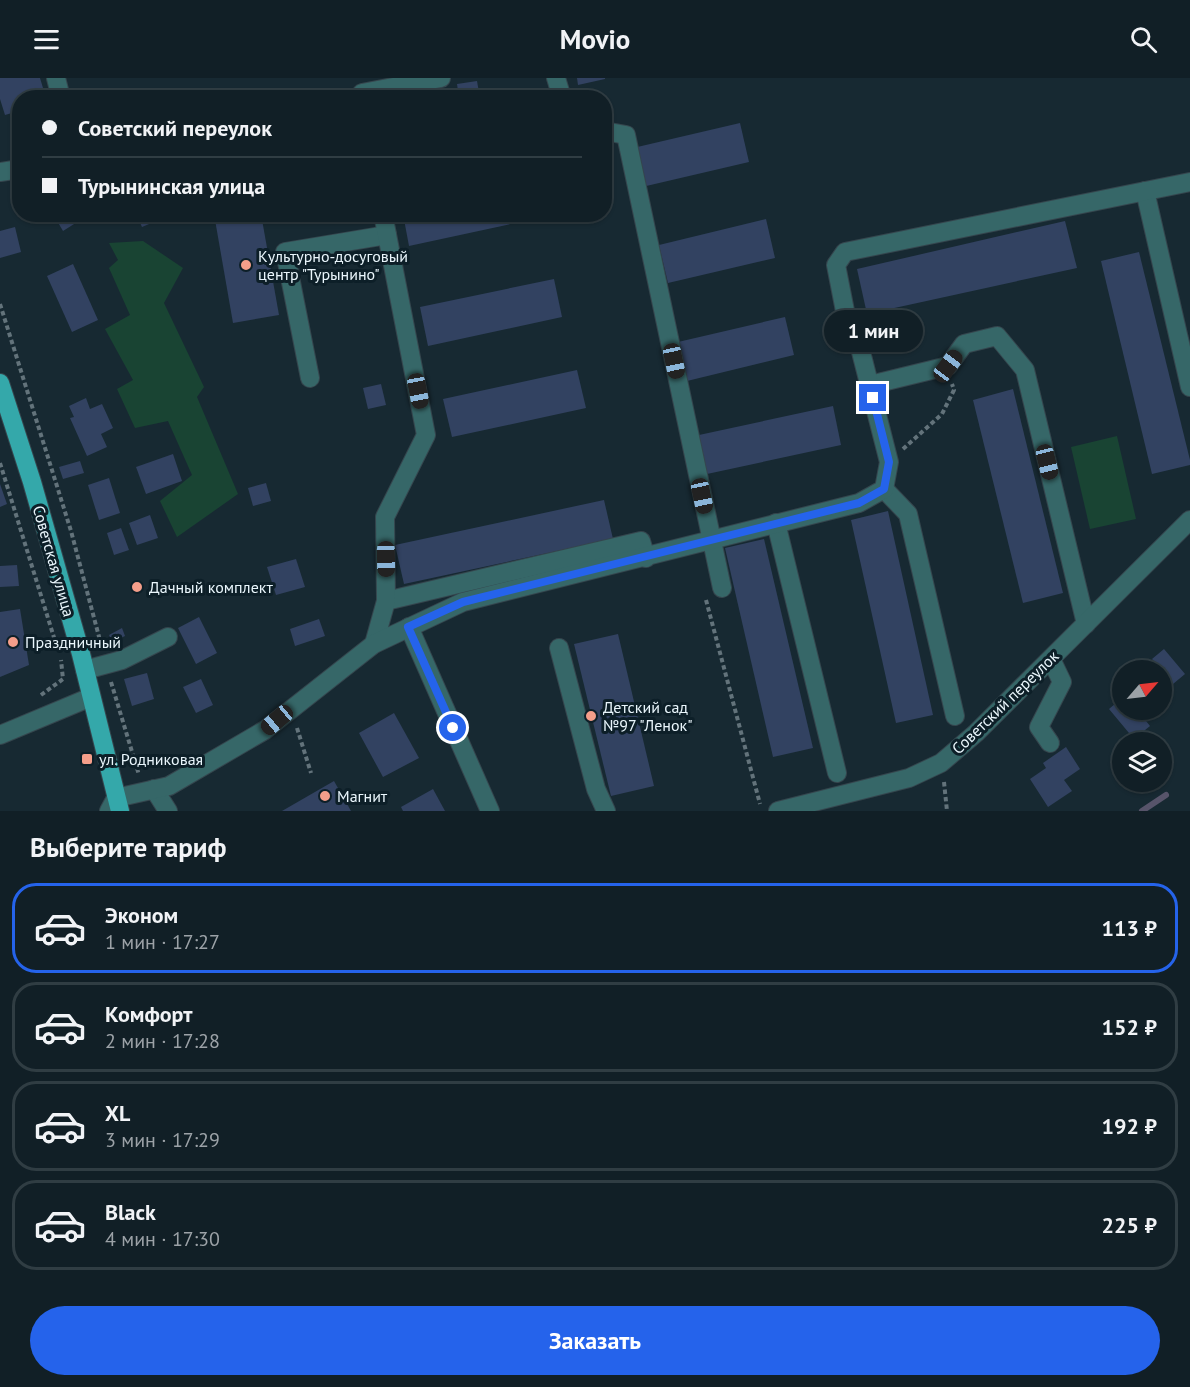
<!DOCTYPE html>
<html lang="ru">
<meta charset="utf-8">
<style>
:root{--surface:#111f26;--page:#1e2c32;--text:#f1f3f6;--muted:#9ca2a7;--line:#303d43;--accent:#2563eb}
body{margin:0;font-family:"PT Sans",sans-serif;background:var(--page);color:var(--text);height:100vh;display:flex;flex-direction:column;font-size:22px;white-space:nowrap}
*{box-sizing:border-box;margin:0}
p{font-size:20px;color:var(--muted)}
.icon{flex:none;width:33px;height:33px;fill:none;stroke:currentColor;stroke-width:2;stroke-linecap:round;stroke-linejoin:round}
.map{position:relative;height:733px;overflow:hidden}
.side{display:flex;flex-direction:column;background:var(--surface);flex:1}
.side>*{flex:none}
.hud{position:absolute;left:12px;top:12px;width:600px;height:132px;border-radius:24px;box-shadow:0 2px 4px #0004,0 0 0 2px var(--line);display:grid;align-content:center;height:132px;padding:0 30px;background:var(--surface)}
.needle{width:39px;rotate:62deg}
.tools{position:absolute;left:1112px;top:582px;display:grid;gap:12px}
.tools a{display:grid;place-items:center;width:60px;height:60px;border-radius:50%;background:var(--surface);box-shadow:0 2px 4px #0004,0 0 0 2px var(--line);font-size:30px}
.end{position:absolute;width:27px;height:27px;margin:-14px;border:8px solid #2563eb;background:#fff;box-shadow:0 0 0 3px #fff}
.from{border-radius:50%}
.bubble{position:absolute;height:42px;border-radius:21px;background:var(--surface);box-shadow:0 2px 4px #0004,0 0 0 2px var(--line);font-size:20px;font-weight:700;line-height:42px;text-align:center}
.car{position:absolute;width:18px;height:36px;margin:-18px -9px;border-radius:8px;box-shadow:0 0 4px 2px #0007;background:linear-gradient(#222 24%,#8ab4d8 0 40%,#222 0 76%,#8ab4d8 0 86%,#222 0)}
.hud b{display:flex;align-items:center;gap:21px;height:57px;font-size:22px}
.hud b+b{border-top:2px solid var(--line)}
.hud i{width:15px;height:15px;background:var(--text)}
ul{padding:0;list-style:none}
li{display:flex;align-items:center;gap:18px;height:90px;margin:0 12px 9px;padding:0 18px;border:3px solid var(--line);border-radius:24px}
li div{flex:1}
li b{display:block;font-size:22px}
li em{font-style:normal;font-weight:700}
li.active{border-color:var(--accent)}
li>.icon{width:54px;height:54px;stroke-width:1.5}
h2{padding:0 30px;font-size:27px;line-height:72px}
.action{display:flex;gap:12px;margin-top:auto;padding:12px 30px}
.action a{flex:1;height:69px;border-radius:36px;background:var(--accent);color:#fff;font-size:24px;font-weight:700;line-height:69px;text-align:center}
header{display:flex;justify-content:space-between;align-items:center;height:78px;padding:0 30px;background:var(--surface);font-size:27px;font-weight:700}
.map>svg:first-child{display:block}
.green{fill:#194433}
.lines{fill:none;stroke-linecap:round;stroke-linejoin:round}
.stream{stroke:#57546a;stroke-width:6}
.building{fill:#324261}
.minor-casing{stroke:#35464e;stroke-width:20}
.major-casing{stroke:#35464e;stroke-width:20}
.path{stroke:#63737b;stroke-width:4;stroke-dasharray:4.5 3;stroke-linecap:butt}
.minor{stroke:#366768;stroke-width:18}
.major{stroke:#34a8aa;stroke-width:18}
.route{stroke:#2563eb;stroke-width:8}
.poi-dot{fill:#f49e8a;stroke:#0d1f28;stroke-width:2}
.labels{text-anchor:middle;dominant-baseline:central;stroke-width:6;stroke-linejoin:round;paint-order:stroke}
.poi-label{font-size:16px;fill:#eaf6fc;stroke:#0d1f28;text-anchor:start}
.street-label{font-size:16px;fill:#eaf6fc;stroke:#0d1f28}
</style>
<header><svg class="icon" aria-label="menu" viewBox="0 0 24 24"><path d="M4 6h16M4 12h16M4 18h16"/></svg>Movio<svg class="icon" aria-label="search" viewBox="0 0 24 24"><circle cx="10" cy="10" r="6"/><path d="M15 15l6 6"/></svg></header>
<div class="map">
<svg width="1190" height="733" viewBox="0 0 1190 733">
<rect width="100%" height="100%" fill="#172932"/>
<g class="green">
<path d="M143 163 183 190 164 225 204 309 197 319 238 416 177 459 160 423 192 397 168 343 135 350 117 311 133 302 105 251 130 237 109 190 118 182 109 165Z"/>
<path d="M1117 358 1136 441 1090 451 1071 369Z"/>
</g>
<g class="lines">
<path class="stream" d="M1142 733 1166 717"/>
</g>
<g class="building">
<path d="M0 0H40L46 20H20V58L12 35 5 37 0 21Z"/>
<path d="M577 0H605V1L578 7Z"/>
<path d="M477 3 480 20H459L457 6Z"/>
<path d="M740 45 749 84 642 109 633 70Z"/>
<path d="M53 136H90L63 153Z"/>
<path d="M173 136 142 149 137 138 140 136Z"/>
<path d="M214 136H261L279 237 233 245Z"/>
<path d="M403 136H543V139L409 168Z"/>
<path d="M766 141 775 180 668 205 659 167Z"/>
<path d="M1065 143 1077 190 867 236 857 191Z"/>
<path d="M15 149 21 174 0 180V153Z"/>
<path d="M1139 174 1190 382V387L1152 396 1101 183Z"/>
<path d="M73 186 98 242 72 254 47 198Z"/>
<path d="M554 201 562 239 428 268 420 229Z"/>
<path d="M785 239 794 277 687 303 678 264Z"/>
<path d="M577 292 586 330 452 359 443 321Z"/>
<path d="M381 306 386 327 368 331 363 310Z"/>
<path d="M1013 311 1063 515 1023 525 973 322Z"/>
<path d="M86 320 90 331 102 326 113 350 101 356 107 369 87 378 70 340 74 339 69 328Z"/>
<path d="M833 328 841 367 707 396 699 357Z"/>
<path d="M173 376 182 403 146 416 136 389Z"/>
<path d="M80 383 84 395 63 401 59 389Z"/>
<path d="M109 400 120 435 99 442 88 407Z"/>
<path d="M266 405 271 423 253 428 248 410Z"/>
<path d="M0 406 7 426 0 429Z"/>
<path d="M604 422 613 461 404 506 395 467Z"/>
<path d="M888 433 933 637 896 645 851 442Z"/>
<path d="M150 437 158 460 137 467 129 445Z"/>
<path d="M121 450 129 472 114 477 107 455Z"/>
<path d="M764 461 813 670 773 679 725 470Z"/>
<path d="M296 481 305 509 276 517 267 489Z"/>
<path d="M17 487 19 508 0 509V488Z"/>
<path d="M20 531 29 587 0 599V534Z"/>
<path d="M199 539 217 575 196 586 178 550Z"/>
<path d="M319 541 325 558 295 568 290 551Z"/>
<path d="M122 550 125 558 112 564 109 557Z"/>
<path d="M618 556 654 708 611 718 574 566Z"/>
<path d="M1164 571 1185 596 1173 606 1170 603 1165 607 1173 616 1161 626V592H1154L1159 589 1152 581Z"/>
<path d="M147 595 154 621 132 628 124 601Z"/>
<path d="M201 601 213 627 196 635 183 609Z"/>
<path d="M1122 620V632H1140L1138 633 1150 648 1134 661 1109 631Z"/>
<path d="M394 635 419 680 383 699 359 655Z"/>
<path d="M1066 669 1080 691 1064 702 1072 713 1048 729 1030 701 1046 690 1043 685Z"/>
<path d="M334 703 351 733H282Z"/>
<path d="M433 711 445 733H403L401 729Z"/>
</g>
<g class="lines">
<defs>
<g id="minor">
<path d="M56 0 61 20"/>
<path d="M556 0 562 20"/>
<path d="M362 15 441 0"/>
<path d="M604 53 626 57 722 510"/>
<path d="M0 94 20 91"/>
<path d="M1145 113 1190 309"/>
<path d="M310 300 285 174 387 157"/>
<path d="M870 307 948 288 964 266 997 258 1025 292 1086 546"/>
<path d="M884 411 908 436 955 638"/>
<path d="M776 445 837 695"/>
<path d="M386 523 641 463 646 480"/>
<path d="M409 549 490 733"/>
<path d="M374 566 386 523 385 439 426 357 383 136"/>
<path d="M559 570 596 711 606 733"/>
<path d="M85 592 122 582 168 559"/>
<path d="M0 657 91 619"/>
<path d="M1050 665 1039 649 1062 604 1051 581"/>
<path d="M154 711 168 733"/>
<path d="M109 733 116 720 169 708 265 652 374 566 463 524 859 425 884 411 889 384 859 266 845 233 836 187 845 174 1190 104"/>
<path d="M778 733 909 700 941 685 976 655 1190 442"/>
</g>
<path id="major" d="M0 305 32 404 81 576 120 733"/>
</defs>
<use href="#minor" class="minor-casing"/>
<use href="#major" class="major-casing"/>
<g class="path">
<path d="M0 226 71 453 102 570"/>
<path d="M903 371 942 336 954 312 952 306"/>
<path d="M0 385 56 566"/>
<path d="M706 522 760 726"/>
<path d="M111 604 139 697"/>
<path d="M41 617 63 601 61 582"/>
<path d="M297 650 311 695"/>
<path d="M944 704 947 733"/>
</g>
<use href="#minor" class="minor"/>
<use href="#major" class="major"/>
</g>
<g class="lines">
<path class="route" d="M453 650 408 549 463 524 859 425 884 411 889 384 873 320"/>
</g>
<g class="poi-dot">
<circle cx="246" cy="187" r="6"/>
<circle cx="137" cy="509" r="6"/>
<circle cx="13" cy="564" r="6"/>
<circle cx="591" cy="638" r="6"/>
<rect x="81" y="675" width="12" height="12" rx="3"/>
<circle cx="325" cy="718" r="6"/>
</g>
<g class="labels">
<g class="poi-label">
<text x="258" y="178">Культурно-досуговый<tspan x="258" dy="18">центр "Турынино"</tspan></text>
<text x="149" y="509">Дачный комплект</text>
<text x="25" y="564">Праздничный</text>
<text x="603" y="629">Детский сад<tspan x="603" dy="18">№97 "Ленок"</tspan></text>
<text x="99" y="681">ул. Родниковая</text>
<text x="337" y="718">Магнит</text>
</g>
<g class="street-label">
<text transform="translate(54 483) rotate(74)">Советская улица</text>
<text transform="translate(1005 624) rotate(-44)">Советский переулок</text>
</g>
</g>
</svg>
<div class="tools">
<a><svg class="needle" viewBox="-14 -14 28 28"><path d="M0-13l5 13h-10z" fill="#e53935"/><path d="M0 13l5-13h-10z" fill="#9ca2a7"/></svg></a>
<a><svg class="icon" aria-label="layers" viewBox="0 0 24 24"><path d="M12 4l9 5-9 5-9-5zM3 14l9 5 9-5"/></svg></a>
</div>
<i class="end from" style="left:453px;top:650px"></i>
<i class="end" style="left:873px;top:320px"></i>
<div class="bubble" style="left:824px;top:232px;width:99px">1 мин</div>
<i class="car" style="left:674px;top:283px;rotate:168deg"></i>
<i class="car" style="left:948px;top:288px;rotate:37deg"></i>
<i class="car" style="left:418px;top:313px;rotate:169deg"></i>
<i class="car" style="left:1047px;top:384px;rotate:166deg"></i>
<i class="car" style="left:702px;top:418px;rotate:168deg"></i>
<i class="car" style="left:386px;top:481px;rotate:179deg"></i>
<i class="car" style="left:277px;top:642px;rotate:230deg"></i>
<div class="hud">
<b><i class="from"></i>Советский переулок</b>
<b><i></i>Турынинская улица</b>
</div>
</div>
<section class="side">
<h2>Выберите тариф</h2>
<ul>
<li class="active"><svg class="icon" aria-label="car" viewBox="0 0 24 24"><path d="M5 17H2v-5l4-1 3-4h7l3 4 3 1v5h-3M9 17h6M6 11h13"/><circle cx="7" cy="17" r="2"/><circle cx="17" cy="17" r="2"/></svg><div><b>Эконом</b><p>1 мин · 17:27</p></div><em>113 ₽</em></li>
<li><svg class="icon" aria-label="car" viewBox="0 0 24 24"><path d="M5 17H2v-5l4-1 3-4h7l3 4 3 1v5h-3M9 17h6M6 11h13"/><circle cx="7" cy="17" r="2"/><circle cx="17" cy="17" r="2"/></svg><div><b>Комфорт</b><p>2 мин · 17:28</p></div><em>152 ₽</em></li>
<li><svg class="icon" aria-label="car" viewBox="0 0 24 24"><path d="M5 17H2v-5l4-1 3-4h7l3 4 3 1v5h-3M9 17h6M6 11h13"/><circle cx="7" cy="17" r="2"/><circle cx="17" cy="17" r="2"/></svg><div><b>XL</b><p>3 мин · 17:29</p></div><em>192 ₽</em></li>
<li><svg class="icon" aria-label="car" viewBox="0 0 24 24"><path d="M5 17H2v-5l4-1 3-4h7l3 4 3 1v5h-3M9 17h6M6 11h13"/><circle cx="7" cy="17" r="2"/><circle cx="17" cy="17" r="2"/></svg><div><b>Black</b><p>4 мин · 17:30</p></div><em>225 ₽</em></li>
</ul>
<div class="action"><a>Заказать</a></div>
</section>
